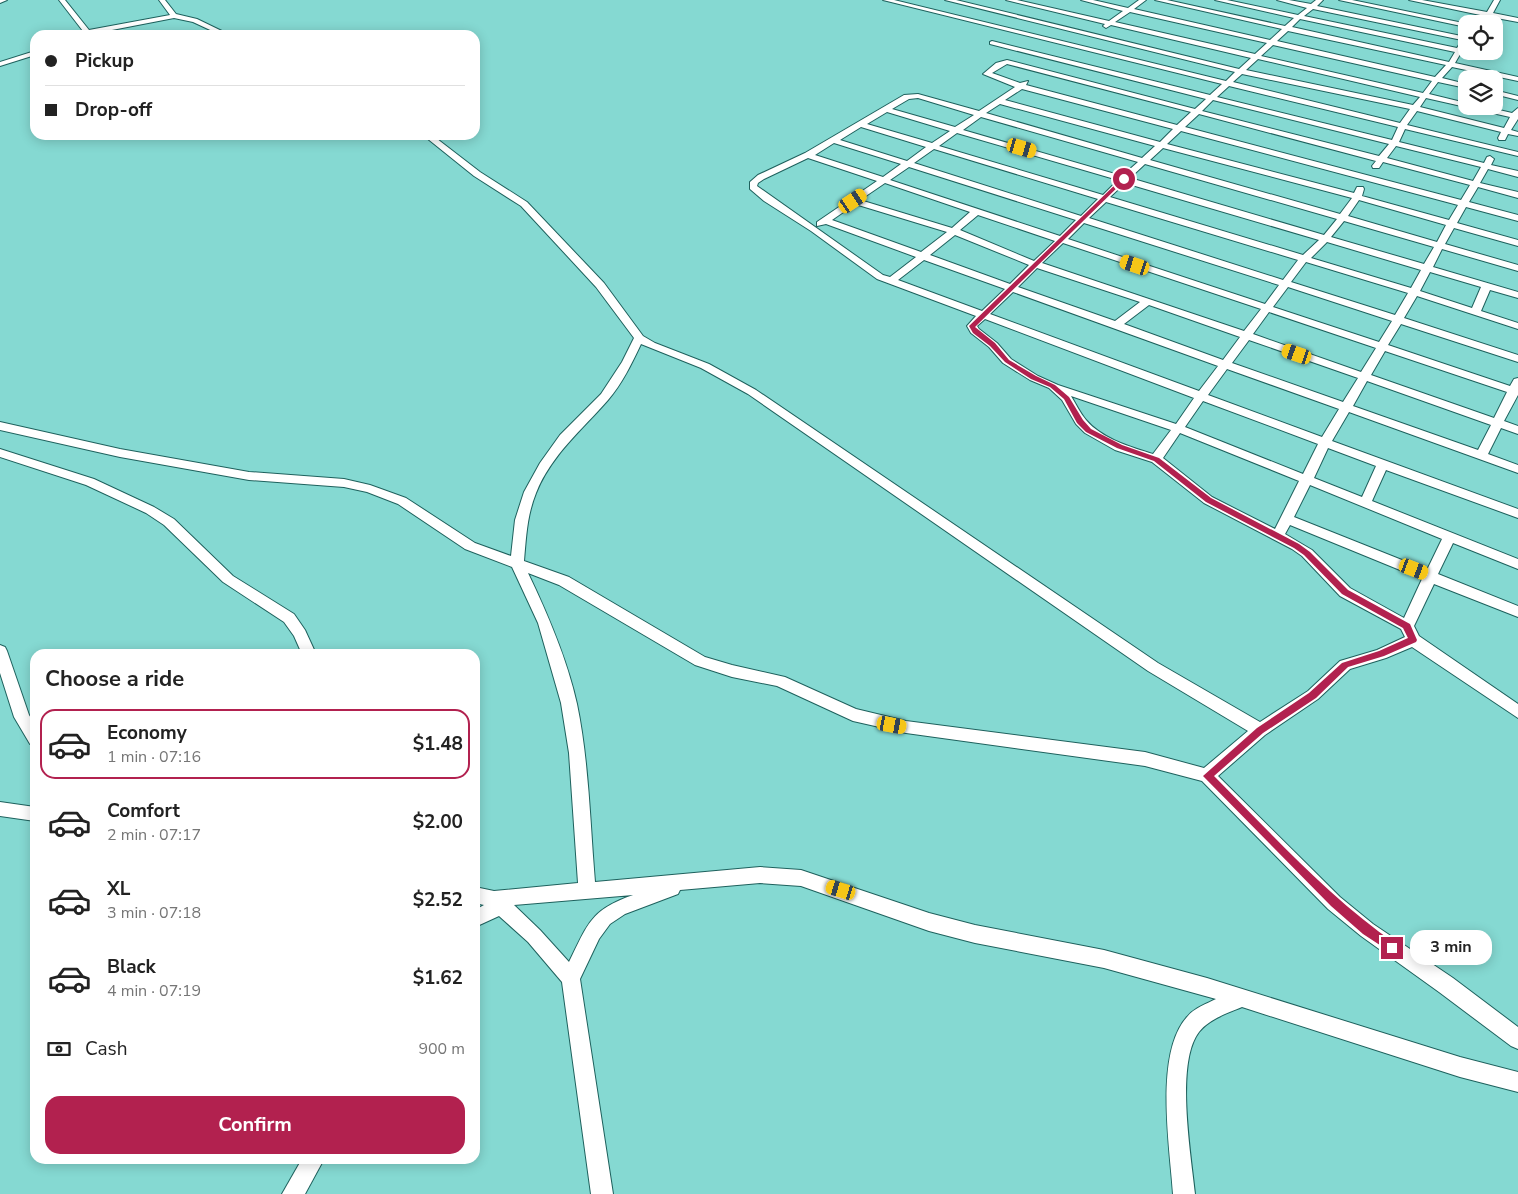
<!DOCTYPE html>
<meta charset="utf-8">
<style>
:root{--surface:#fff;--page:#f2f2f2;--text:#222;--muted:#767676;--line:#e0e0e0;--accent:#b2214f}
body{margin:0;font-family:"Nunito Sans",sans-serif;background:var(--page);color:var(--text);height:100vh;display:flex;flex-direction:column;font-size:19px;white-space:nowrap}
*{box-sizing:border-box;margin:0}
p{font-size:16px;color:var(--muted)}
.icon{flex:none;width:28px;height:28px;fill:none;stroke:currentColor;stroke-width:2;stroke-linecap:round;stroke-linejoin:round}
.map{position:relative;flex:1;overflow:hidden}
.drawer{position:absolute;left:30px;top:649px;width:450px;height:515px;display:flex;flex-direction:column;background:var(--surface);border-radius:15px;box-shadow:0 2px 12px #0003}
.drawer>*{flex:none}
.top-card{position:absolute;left:30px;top:30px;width:450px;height:110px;border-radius:15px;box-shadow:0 2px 12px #0003;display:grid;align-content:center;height:110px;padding:0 15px;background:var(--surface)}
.buttons{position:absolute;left:1458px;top:15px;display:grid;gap:10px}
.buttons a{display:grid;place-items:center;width:45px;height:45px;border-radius:10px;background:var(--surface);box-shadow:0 2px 12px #0003;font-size:25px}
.end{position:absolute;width:22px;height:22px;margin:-11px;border:6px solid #b2214f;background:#fff;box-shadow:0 0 0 2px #fff}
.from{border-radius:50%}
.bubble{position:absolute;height:35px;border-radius:15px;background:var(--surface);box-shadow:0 2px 12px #0003;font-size:16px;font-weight:700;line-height:35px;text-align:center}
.car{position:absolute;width:15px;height:30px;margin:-15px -8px;border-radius:6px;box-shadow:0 0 4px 1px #0007;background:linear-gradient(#f5c518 24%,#345 0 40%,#f5c518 0 76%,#345 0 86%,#f5c518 0)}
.top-card b{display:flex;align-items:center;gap:18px;height:48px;font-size:19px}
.top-card b+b{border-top:1px solid var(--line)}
.top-card i{width:12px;height:12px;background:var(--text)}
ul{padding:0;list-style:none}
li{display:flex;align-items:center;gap:15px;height:70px;margin:0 10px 8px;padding:0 5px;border:2px solid transparent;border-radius:15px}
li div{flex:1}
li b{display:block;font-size:19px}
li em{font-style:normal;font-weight:700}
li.current{border-color:var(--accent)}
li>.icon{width:45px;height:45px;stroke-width:1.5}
h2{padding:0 15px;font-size:22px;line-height:60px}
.pay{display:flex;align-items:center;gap:12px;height:55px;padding:0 15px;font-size:19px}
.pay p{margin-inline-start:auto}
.button{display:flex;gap:10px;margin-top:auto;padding:10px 15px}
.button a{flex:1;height:58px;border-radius:15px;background:var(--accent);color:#fff;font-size:20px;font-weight:700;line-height:58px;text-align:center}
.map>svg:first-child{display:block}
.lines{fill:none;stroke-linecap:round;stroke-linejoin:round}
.minor-casing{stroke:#1e615d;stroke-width:2}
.minor{fill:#fff;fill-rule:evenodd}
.route{fill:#b2214f}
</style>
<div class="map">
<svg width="1518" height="1194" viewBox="0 0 1518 1194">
<rect width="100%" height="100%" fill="#85d9d2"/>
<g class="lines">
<defs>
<g id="minor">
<path d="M0 0H7L0 3Z"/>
<path d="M59 0H65L89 30 170 15 159 0H165L176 14 197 19 230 35H221L193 22 174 18 86 35Z"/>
<path d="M883 0H894L1226 81 1235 72 945 0H956L1239 69 1251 58 1111 25 1106 28 1103 26 1105 24 1006 0H1017L1109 21 1123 11 1081 0H1093L1128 8 1139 0H1146L1134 9 1270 40 1282 29 1155 0H1167L1285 26 1294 18 1215 0H1227L1298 15 1307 8 1277 0H1289L1311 4 1316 0H1323L1317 6 1466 37V44L1455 63 1518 77V81L1452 67 1442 78 1466 84V88L1438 82 1429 94 1466 103V106H1482L1512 113 1518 108V119L1511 130 1518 132V136L1508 134 1505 140H1499L1498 138 1501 132 1417 111 1407 125 1518 152V156L1405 129 1399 142 1484 163 1487 157 1490 156 1494 159 1491 165 1518 171V177L1488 169 1480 183 1518 192V198L1478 187 1469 202 1518 215V221L1466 207 1457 223 1518 240V246L1454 228 1445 244 1518 265V271L1442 249 1433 267 1518 292V298L1490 290 1481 311 1518 323V329L1417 296 1404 318 1518 355V362L1401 324 1388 345 1510 386 1514 379 1518 378V395L1504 421 1518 426V434L1501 428 1488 454 1518 465V473L1349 412 1332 441 1518 509V518L1386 470 1372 501 1518 559V569L1453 543 1438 574 1518 606V617L1434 584 1414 626 1419 636 1518 704V718L1412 647 1386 658 1350 669 1318 699 1265 735 1218 776 1340 897 1373 924 1453 978 1518 1027V1049L1511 1046 1439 992 1361 936 1328 909 1202 781 1145 766 906 733 853 721 777 686 732 677 695 665 559 585 528 573C548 615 567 659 577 704 589 762 590 823 595 882L760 867 801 870 929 913 975 925 1104 950 1207 978 1460 1057 1518 1072V1092L1460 1077 1242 1007C1228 1013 1209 1019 1199 1032 1175 1063 1191 1155 1195 1194H1173C1170 1148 1154 1054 1187 1017 1194 1008 1206 1004 1216 999L1104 968 975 943 929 931 801 886 760 883 680 890 678 894 625 914 610 924 599 939 580 979 613 1194H591L562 982 528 942 499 916 475 927V910L484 905 475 903V887L494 891 578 883 569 753 561 703 538 623 512 567 465 549 398 504 367 492 344 487 249 480 120 457 0 430V422L120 449 249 472 344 479 370 485 406 498 475 543 511 556 515 520 524 492 540 463 560 435 601 394 622 362 634 338 596 287 521 206 474 176 423 135H432L480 172 527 202 604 283 643 336 655 343 709 364 756 390 1158 663 1260 722 1308 691 1340 661 1377 650 1405 637 1401 629 1340 596 1302 556 1292 549 1204 503 1152 462 1115 450 1085 433 1076 424 1062 400 1049 388 1030 380 1003 363 989 347 971 333 967 326 976 316 877 279 811 231 764 201 750 189V182L758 175 805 153 904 95 918 94 979 111 1015 87 983 74 996 63 1007 60 1195 109 1206 99 990 44V42L992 41 1210 95 1222 84ZM1313 9 1462 40 1457 48 1304 16ZM1130 12 1267 43 1255 54 1115 22ZM1300 19 1455 52 1449 62 1292 27ZM1288 31 1446 65 1435 77 1277 41ZM1273 45 1432 81 1423 93 1261 56ZM1258 59 1420 97 1413 105 1246 70ZM1007 64 1191 112 1177 125 1026 85 1028 81 1020 83 992 73ZM1242 74 1410 109 1400 123 1233 82ZM1229 86 1398 127 1392 140 1217 97ZM1022 89 1173 129 1160 142 1005 100ZM918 98 974 115 955 127 892 109 909 99ZM1426 98 1510 117 1504 128 1420 107ZM1213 100 1389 144 1379 156 1202 111ZM1000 104 1155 146 1142 158 986 113ZM887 112 950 131 932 143 867 124ZM1199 114 1376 161 1372 166 1373 168H1379L1383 162 1470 185 1461 200 1185 127ZM981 117 1138 162 1122 176 963 130ZM861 127 926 147 907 161 840 140ZM1181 131 1458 205 1449 220 1362 196 1364 189 1363 187H1357L1354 193 1167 144ZM957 133 1118 180 1103 195 939 146ZM834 143 901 164 883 177 815 155ZM1396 146 1481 167 1473 181 1387 158ZM1163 148 1352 198 1340 214 1150 160ZM934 149 1098 199 1081 216 914 163ZM808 158 877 181 817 222V226L826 224 916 257 890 277 883 275 757 186 758 183 764 179ZM1145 164 1337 219 1324 235 1130 178ZM909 167 1076 220 1060 236 890 180ZM885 183 970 212 952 228 860 200ZM1125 183 1319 240 1303 255 1110 197ZM1359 200 1446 225 1437 242 1348 216ZM1106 202 1298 260 1283 280 1089 218ZM855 204 947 232 921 252 832 220ZM978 215 1055 241 1034 261 960 230ZM1344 221 1434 247 1424 264 1331 237ZM1084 223 1279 285 1265 304 1068 239ZM955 235 1029 265 1010 284 930 255ZM1327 242 1421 270 1411 288 1311 258ZM1063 243 1261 309 1244 331 1042 263ZM924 260 1005 289 982 311 898 280ZM1306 262 1408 293 1395 315 1291 282ZM1037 268 1140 302 1115 321 1018 287ZM1430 272 1481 287 1472 308 1420 291ZM1288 287 1392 321 1379 342 1273 307ZM1013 292 1218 366 1199 391 990 314ZM1149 305 1240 337 1223 360 1124 324ZM1269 312 1376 348 1361 372 1253 334ZM985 319 1194 398 1176 424 1058 385 1038 376 1011 359 997 343 979 329 977 326ZM1249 340 1358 378 1343 402 1232 363ZM641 344 701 368 748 394 1148 671 1248 731 1204 768 1145 752 906 721 856 709 785 677 732 665 705 657 569 577 524 561C526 538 527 515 536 493 551 455 582 430 608 400 622 384 632 363 641 344ZM1385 351 1507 392 1494 418 1371 375ZM1227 369 1339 409 1322 437 1208 395ZM1367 381 1491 425 1478 450 1353 406ZM1071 396 1171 430 1153 454C1131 447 1102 439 1086 420 1080 413 1076 404 1071 396ZM1203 401 1318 444 1303 474 1185 427ZM1180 433 1299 481 1275 529 1212 497 1163 458ZM1328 448 1376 466 1362 497 1314 478ZM1310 485 1442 539 1427 570 1294 517ZM1290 525 1422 579 1404 618 1350 588 1312 550 1285 534ZM633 895C590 910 588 924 569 962L540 930 514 905Z"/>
<path d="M1339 0H1352L1468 24H1466V27Z"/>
<path d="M1409 0H1422L1487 12 1494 0H1500L1493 13 1518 18V22L1491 17 1485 24H1478L1485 16Z"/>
<path d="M35 51V55L0 66V62Z"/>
<path d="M1494 90 1518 96V100L1494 94Z"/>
<path d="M0 449 94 479 154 507 174 519 233 576 294 614 305 630 316 654H302L294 636 284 622 223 582 164 525 146 513 86 485 0 457Z"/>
<path d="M0 645 5 647 7 651 29 715 35 725V745L30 744 14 717 0 673Z"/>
<path d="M0 802 35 807V821L0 816Z"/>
<path d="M302 1159H324L305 1194H282Z"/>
</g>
</defs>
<use href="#minor" class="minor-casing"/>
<use href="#minor" class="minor"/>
</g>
<path class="route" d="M1122 178 1126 179 975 327 995 343 1009 360 1036 376 1055 385 1069 397 1083 420 1091 429 1122 445 1159 458 1211 498 1299 544 1310 552 1348 590 1410 624 1417 640 1416 642 1384 656 1348 667 1316 698 1263 733 1214 776C1272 834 1328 897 1396 944L1398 948 1396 951 1392 953 1363 934 1331 906 1203 776 1257 728 1309 693 1342 663 1379 651 1408 638 1403 628 1342 594 1304 555 1294 548 1206 502 1154 461 1117 448 1086 432 1077 423 1064 399 1050 387 1031 379 1005 362 990 346 973 333 969 326Z"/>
</svg>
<div class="buttons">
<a><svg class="icon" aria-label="locate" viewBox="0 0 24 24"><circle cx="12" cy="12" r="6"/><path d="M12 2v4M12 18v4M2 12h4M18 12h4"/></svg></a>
<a><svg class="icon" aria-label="layers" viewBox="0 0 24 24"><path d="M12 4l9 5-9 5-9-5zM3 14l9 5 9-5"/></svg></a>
</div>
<i class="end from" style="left:1124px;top:179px"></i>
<i class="end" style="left:1392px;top:948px"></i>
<div class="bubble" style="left:1410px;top:930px;width:82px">3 min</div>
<i class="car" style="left:1022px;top:148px;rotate:106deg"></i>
<i class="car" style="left:853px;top:201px;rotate:56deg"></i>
<i class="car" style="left:1135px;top:265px;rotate:288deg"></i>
<i class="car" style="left:1297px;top:354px;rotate:289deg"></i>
<i class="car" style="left:1414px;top:569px;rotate:111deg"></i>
<i class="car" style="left:892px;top:725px;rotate:100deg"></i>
<i class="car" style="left:841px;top:890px;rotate:287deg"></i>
<div class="top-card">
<b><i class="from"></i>Pickup</b>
<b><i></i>Drop-off</b>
</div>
<section class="drawer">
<h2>Choose a ride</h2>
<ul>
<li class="current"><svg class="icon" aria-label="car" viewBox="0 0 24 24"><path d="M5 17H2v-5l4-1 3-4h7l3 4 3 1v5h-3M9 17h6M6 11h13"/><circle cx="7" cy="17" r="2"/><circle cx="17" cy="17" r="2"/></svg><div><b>Economy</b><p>1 min · 07:16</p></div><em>$1.48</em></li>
<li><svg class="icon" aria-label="car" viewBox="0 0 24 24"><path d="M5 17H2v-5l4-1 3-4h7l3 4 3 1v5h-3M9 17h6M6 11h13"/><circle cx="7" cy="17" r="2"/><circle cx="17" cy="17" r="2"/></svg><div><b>Comfort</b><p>2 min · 07:17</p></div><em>$2.00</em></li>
<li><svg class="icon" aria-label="car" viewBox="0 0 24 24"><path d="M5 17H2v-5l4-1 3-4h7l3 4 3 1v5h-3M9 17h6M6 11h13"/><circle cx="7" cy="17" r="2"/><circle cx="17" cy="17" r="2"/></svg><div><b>XL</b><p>3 min · 07:18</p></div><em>$2.52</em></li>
<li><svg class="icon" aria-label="car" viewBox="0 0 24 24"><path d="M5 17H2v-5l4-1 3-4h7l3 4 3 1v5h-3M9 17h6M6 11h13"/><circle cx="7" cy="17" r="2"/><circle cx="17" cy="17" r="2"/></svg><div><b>Black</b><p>4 min · 07:19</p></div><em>$1.62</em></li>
</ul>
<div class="pay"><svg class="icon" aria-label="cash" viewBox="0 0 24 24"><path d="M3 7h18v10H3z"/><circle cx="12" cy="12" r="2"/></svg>Cash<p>900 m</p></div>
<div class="button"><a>Confirm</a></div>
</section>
</div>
